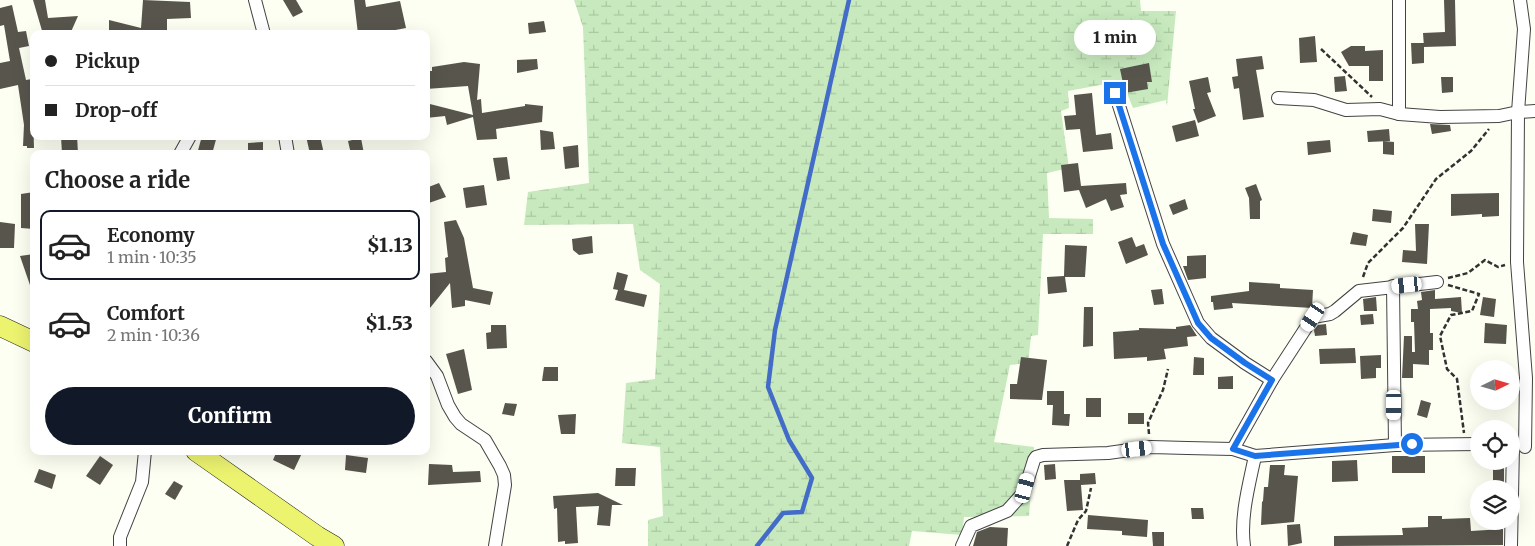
<!DOCTYPE html>
<meta charset="utf-8">
<style>
:root{--surface:#fff;--page:#f2f2f2;--text:#222;--muted:#767676;--line:#e0e0e0;--accent:#111827}
body{margin:0;font-family:Merriweather,serif;background:var(--page);color:var(--text);height:100vh;display:flex;flex-direction:column;font-size:19px;white-space:nowrap}
*{box-sizing:border-box;margin:0}
p{font-size:16px;color:var(--muted)}
.icon{flex:none;width:28px;height:28px;fill:none;stroke:currentColor;stroke-width:2;stroke-linecap:round;stroke-linejoin:round}
.map{position:relative;flex:1;overflow:hidden}
.drawer{position:absolute;left:30px;top:150px;width:400px;height:305px;display:flex;flex-direction:column;background:var(--surface);border-radius:10px;box-shadow:0 5px 20px #0002}
.drawer>*{flex:none}
.banner{position:absolute;left:30px;top:30px;width:400px;height:110px;border-radius:10px;box-shadow:0 5px 20px #0002;display:grid;align-content:center;height:110px;padding:0 15px;background:var(--surface)}
.needle{width:32px;rotate:85deg}
.fabs{position:absolute;left:1470px;top:360px;display:grid;gap:10px}
.fabs a{display:grid;place-items:center;width:50px;height:50px;border-radius:50%;background:var(--surface);box-shadow:0 5px 20px #0002;font-size:25px}
.end{position:absolute;width:22px;height:22px;margin:-11px;border:6px solid #1a73e8;background:#fff;box-shadow:0 0 0 2px #fff}
.from{border-radius:50%}
.bubble{position:absolute;height:35px;border-radius:18px;background:var(--surface);box-shadow:0 5px 20px #0002;font-size:16px;font-weight:800;line-height:35px;text-align:center}
.car{position:absolute;width:15px;height:30px;margin:-15px -8px;border-radius:6px;box-shadow:0 0 4px 1px #0007;background:linear-gradient(#fff 24%,#345 0 40%,#fff 0 76%,#345 0 86%,#fff 0)}
.banner b{display:flex;align-items:center;gap:18px;height:48px;font-size:19px}
.banner b+b{border-top:1px solid var(--line)}
.banner i{width:12px;height:12px;background:var(--text)}
ul{padding:0;list-style:none}
li{display:flex;align-items:center;gap:15px;height:70px;margin:0 10px 8px;padding:0 5px;border:2px solid transparent;border-radius:10px}
li div{flex:1}
li b{display:block;font-size:19px}
li em{font-style:normal;font-weight:800}
li.on{border-color:var(--accent)}
li>.icon{width:45px;height:45px;stroke-width:1.5}
h2{padding:0 15px;font-size:22px;line-height:60px}
.primary-button{display:flex;gap:10px;margin-top:auto;padding:10px 15px}
.primary-button a{flex:1;height:58px;border-radius:30px;background:var(--accent);color:#fff;font-size:20px;font-weight:800;line-height:58px;text-align:center}
.map>svg:first-child{display:block}
.wetland{fill:url(#wetland-marsh)}
.lines{fill:none;stroke-linecap:round;stroke-linejoin:round}
.stream{stroke:#436cc9;stroke-width:4.5}
.building{fill:#58554d}
.street-casing{stroke:#434343;stroke-width:14}
.primary-casing{stroke:#212121;stroke-width:21}
.path{stroke:#323232;stroke-width:2.5;stroke-dasharray:5 2.5;stroke-linecap:butt}
.street{stroke:#fff;stroke-width:12}
.primary{stroke:#ecf36f;stroke-width:20}
.route{stroke:#1a73e8;stroke-width:6}
</style>
<div class="map">
<svg width="1535" height="546" viewBox="0 0 1535 546">
<defs>
<pattern id="wetland-marsh" width="20" height="14" patternUnits="userSpaceOnUse" patternTransform="scale(1.25)"><rect width="20" height="14" fill="#c7e9bd"/><path d="M1 5h8M5 5V1M11 12h8M15 12V8" fill="none" stroke="#aac7a1"/></pattern>
</defs>
<rect width="100%" height="100%" fill="#fdfff3"/>
<path class="wetland" d="M574 0H1140L1141 11H1176L1167 106 1166 100 1133 108 1122 81 1068 91 1069 108 1061 111 1069 168 1047 173 1049 218 1093 219V234H1043L1038 335 1031 336 1028 363 1010 365 994 442 1034 447 1029 516 964 517 962 535 912 531 909 546H648V520L663 516 660 447 622 443 626 383 655 379 660 284 640 270 633 224 524 225 528 192 589 183 583 27Z"/>
<g class="lines">
<path class="stream" d="M757 546 783 513 802 512 812 478 789 440 768 387 775 330 849 0"/>
</g>
<g class="building">
<path d="M33 0H45L48 18 78 16 70 34H43Z"/>
<path d="M143 0 190 2 191 18 167 19V33L109 34V20L141 28Z"/>
<path d="M283 0H296L303 12 293 17Z"/>
<path d="M354 0H365L366 7 400 1 406 28 385 32 358 34Z"/>
<path d="M1444 0H1455L1456 46 1424 47 1423 33 1445 32Z"/>
<path d="M12 5 18 32 26 31 29 46 19 48 26 80 32 79 34 148H27V146H23L24 125 18 85 0 89V63L10 61 4 25 0 26V8Z"/>
<path d="M544 21 546 32 529 34 528 23Z"/>
<path d="M1315 36 1317 62 1300 63 1299 38Z"/>
<path d="M1411 43H1424V63L1412 64Z"/>
<path d="M1351 46H1365V51L1383 50V81H1369V66H1349L1341 52Z"/>
<path d="M1262 56 1264 69 1256 70 1264 117 1243 120 1239 88 1234 89 1232 77 1238 76 1236 59Z"/>
<path d="M537 59 538 69 517 73V60Z"/>
<path d="M464 62 480 64 477 100 481 99 482 113 525 106V104L543 106 542 122 496 129 497 139 477 140 473 117 447 125 445 116 426 118V103L473 115 468 86 426 89V71H432V67Z"/>
<path d="M1149 63 1152 82H1147L1148 89 1125 93 1120 69Z"/>
<path d="M1345 76 1347 91 1335 92 1334 77Z"/>
<path d="M1208 77 1211 92 1207 93 1216 116 1198 123 1193 109H1195L1189 81Z"/>
<path d="M1441 77H1453V92L1442 93Z"/>
<path d="M1092 93 1096 135 1111 133 1113 149 1083 152 1080 129 1066 130 1064 116 1076 115 1074 95Z"/>
<path d="M1195 120 1199 136 1176 142 1172 126Z"/>
<path d="M1430 124 1450 125 1451 131 1432 134Z"/>
<path d="M1389 129 1390 141 1368 142 1367 131Z"/>
<path d="M540 130 553 132 555 149 541 150Z"/>
<path d="M61 136H77L78 153 62 154Z"/>
<path d="M202 136H217L212 154H197Z"/>
<path d="M306 136H320L324 154H310Z"/>
<path d="M361 138 364 154H351L348 141Z"/>
<path d="M1330 140 1331 152 1308 155 1307 142Z"/>
<path d="M1383 141 1394 142V155L1383 154Z"/>
<path d="M263 142V154H248V143Z"/>
<path d="M578 145 579 167 565 169 563 147Z"/>
<path d="M507 157 510 179 497 181 493 158Z"/>
<path d="M1078 163 1081 186 1126 183 1127 194 1120 195 1124 207 1111 211 1106 199 1086 208 1079 190 1064 192 1061 165Z"/>
<path d="M439 183 446 197 426 204V188Z"/>
<path d="M1256 184 1262 200 1260 201V219H1250L1249 198 1245 188Z"/>
<path d="M484 185 487 205 466 208 463 188Z"/>
<path d="M34 192V229L21 228V194Z"/>
<path d="M1499 193V216L1482 217V214L1451 216V194Z"/>
<path d="M1185 199 1188 209 1173 215 1169 205Z"/>
<path d="M1373 209 1392 211 1391 223 1372 221Z"/>
<path d="M456 220 464 238 473 288 493 292 490 305 465 300V306L452 308 450 283 426 313V274L446 272 445 258 448 257 444 222Z"/>
<path d="M0 222 15 224 14 248H0Z"/>
<path d="M1415 224H1429L1427 264 1402 262 1403 250 1416 251Z"/>
<path d="M1353 232 1368 235 1366 246 1350 244Z"/>
<path d="M592 236 593 253 579 255 573 250 572 239Z"/>
<path d="M1132 237 1136 247 1144 244 1148 255 1126 264 1118 242Z"/>
<path d="M1065 245 1087 246 1085 277H1065L1067 292 1048 294 1047 277 1064 276Z"/>
<path d="M34 254V291H32L20 256Z"/>
<path d="M1206 255V278L1188 280 1183 266H1187V256Z"/>
<path d="M617 272 628 275 624 290 647 295 644 307 615 300 618 290 613 289Z"/>
<path d="M1249 282 1280 284V288L1313 290 1312 308 1232 303 1233 308 1214 310 1213 302H1211V296L1249 291Z"/>
<path d="M1162 289 1164 304 1154 305 1151 290Z"/>
<path d="M1435 290V299L1461 297 1462 313 1451 311V308L1430 309V333H1433V350H1429V365L1413 364V378H1402L1404 336H1412V352H1415L1414 322H1411V309H1418L1417 301 1422 300 1421 292Z"/>
<path d="M1376 297 1377 311H1364L1363 299Z"/>
<path d="M1483 297 1496 299 1494 317 1480 315Z"/>
<path d="M1084 307H1093V346L1083 347Z"/>
<path d="M1373 314 1374 324 1361 325 1360 315Z"/>
<path d="M1485 323 1507 325 1506 344 1484 343Z"/>
<path d="M1326 324 1327 335 1315 336 1314 330 1318 325Z"/>
<path d="M491 325H506L507 348 487 349 486 333 491 332Z"/>
<path d="M1190 325 1197 336 1187 337 1188 346 1164 349 1166 359 1147 361V357L1114 359 1113 332 1139 330V328L1176 329V327Z"/>
<path d="M1355 348 1356 363 1320 364 1319 349Z"/>
<path d="M464 349 472 390 458 394 446 354Z"/>
<path d="M1381 355V368H1376V378L1361 379 1360 356Z"/>
<path d="M1021 357 1047 360 1042 400 1010 399V384H1017Z"/>
<path d="M1194 357 1204 358V375H1193Z"/>
<path d="M544 367H558V381H542Z"/>
<path d="M1233 376V389H1218V377Z"/>
<path d="M1047 391H1064V414H1070L1069 426 1052 425 1053 405H1047Z"/>
<rect x="1086" y="398" width="15" height="19"/>
<path d="M1421 400 1431 403 1427 418 1417 415Z"/>
<path d="M505 403 517 404 514 416 502 414Z"/>
<rect x="1128" y="413" width="16" height="11"/>
<path d="M576 414 575 434H561L558 415Z"/>
<path d="M277 451H303L294 470 273 460Z"/>
<path d="M346 455 368 458 366 473 345 470Z"/>
<path d="M100 456 113 465 100 485 86 476Z"/>
<rect x="1392" y="456" width="33" height="17"/>
<path d="M1357 460 1358 481 1332 482V461Z"/>
<rect x="1493" y="461" width="11" height="26"/>
<path d="M429 464 452 465 453 472 480 471 481 482 428 485Z"/>
<path d="M1055 464 1056 479 1045 480 1044 465Z"/>
<path d="M1270 465H1285L1284 475 1298 476 1294 522 1261 525 1262 502 1263 501 1264 487H1268Z"/>
<path d="M616 468H636L635 486H615Z"/>
<path d="M39 469 56 475 52 489 34 482Z"/>
<path d="M1095 473 1096 484 1081 485 1083 510 1067 511 1064 480H1080V474Z"/>
<path d="M174 481 183 486 175 500 165 494Z"/>
<path d="M598 493 623 505H612L610 526 597 525 599 506 576 507 578 543 565 544V541L558 542 557 508 554 509 553 496Z"/>
<path d="M1191 508H1203L1204 519H1192Z"/>
<path d="M1088 515 1148 520 1147 537 1122 535V531L1087 529Z"/>
<path d="M1428 516H1442V519L1470 518 1471 531 1503 529V545L1334 546V536L1403 535 1402 528 1428 527Z"/>
<path d="M1300 524 1302 543 1288 546 1287 525Z"/>
<path d="M990 527 1008 528 1007 546H973L977 532Z"/>
<path d="M1152 532H1164V546H1153Z"/>
</g>
<g class="lines">
<defs>
<g id="street">
<path d="M255 0 264 34"/>
<path d="M1520 0 1524 29 1518 112 1517 262 1526 378 1525 447"/>
<path d="M1115 93 1163 244 1198 323 1211 338 1245 363 1272 380"/>
<path d="M1278 98 1314 100 1346 110 1380 109 1399 114 1440 117 1499 116 1518 112 1535 111"/>
<path d="M1399 114V0"/>
<path d="M285 136 288 154"/>
<path d="M180 154 190 136"/>
<path d="M1393 286 1395 445"/>
<path d="M426 361 437 376 448 405 455 417 461 424 485 440 500 466 504 475 505 485 495 546"/>
<path d="M1233 449 1272 380 1313 317 1330 314 1335 311 1359 291 1437 282"/>
<path d="M120 546V537L142 482 145 451"/>
<path d="M962 546 971 526 1007 511 1024 492 1034 460 1036 457 1043 455 1108 453 1151 447 1187 448 1233 449 1255 456 1395 445 1479 444"/>
<path d="M1244 546C1240 517 1249 485 1255 456"/>
<path d="M1511 546 1513 446"/>
</g>
<g id="primary">
<path d="M0 326 34 342"/>
<path d="M196 451 317 536 334 546"/>
</g>
</defs>
<use href="#street" class="street-casing"/>
<use href="#primary" class="primary-casing"/>
<g class="path">
<path d="M1321 49 1372 97"/>
<path d="M1363 277 1368 263 1403 228 1436 179 1471 151 1489 129"/>
<path d="M1448 278 1468 273 1485 260 1498 267 1505 265"/>
<path d="M1448 285 1479 294 1472 311 1451 315 1440 336 1447 369 1457 379 1464 433"/>
<path d="M1149 434 1148 423 1163 390 1168 369"/>
<path d="M1067 546 1078 520 1086 511 1091 488"/>
</g>
<use href="#street" class="street"/>
<use href="#primary" class="primary"/>
</g>
<g class="lines">
<path class="route" d="M1115 93 1163 244 1198 323 1211 338 1245 363 1272 380 1233 449 1255 456 1412 444"/>
</g>
</svg>
<div class="fabs">
<a><svg class="needle" viewBox="-14 -14 28 28"><path d="M0-13l5 13h-10z" fill="#e53935"/><path d="M0 13l5-13h-10z" fill="#767676"/></svg></a>
<a><svg class="icon" aria-label="locate" viewBox="0 0 24 24"><circle cx="12" cy="12" r="6"/><path d="M12 2v4M12 18v4M2 12h4M18 12h4"/></svg></a>
<a><svg class="icon" aria-label="layers" viewBox="0 0 24 24"><path d="M12 4l9 5-9 5-9-5zM3 14l9 5 9-5"/></svg></a>
</div>
<i class="end from" style="left:1412px;top:444px"></i>
<i class="end" style="left:1115px;top:93px"></i>
<div class="bubble" style="left:1074px;top:20px;width:82px">1 min</div>
<i class="car" style="left:1407px;top:285px;rotate:264deg"></i>
<i class="car" style="left:1313px;top:317px;rotate:213deg"></i>
<i class="car" style="left:1394px;top:405px;rotate:180deg"></i>
<i class="car" style="left:1137px;top:449px;rotate:83deg"></i>
<i class="car" style="left:1025px;top:488px;rotate:15deg"></i>
<div class="banner">
<b><i class="from"></i>Pickup</b>
<b><i></i>Drop-off</b>
</div>
<section class="drawer">
<h2>Choose a ride</h2>
<ul>
<li class="on"><svg class="icon" aria-label="car" viewBox="0 0 24 24"><path d="M5 17H2v-5l4-1 3-4h7l3 4 3 1v5h-3M9 17h6M6 11h13"/><circle cx="7" cy="17" r="2"/><circle cx="17" cy="17" r="2"/></svg><div><b>Economy</b><p>1 min · 10:35</p></div><em>$1.13</em></li>
<li><svg class="icon" aria-label="car" viewBox="0 0 24 24"><path d="M5 17H2v-5l4-1 3-4h7l3 4 3 1v5h-3M9 17h6M6 11h13"/><circle cx="7" cy="17" r="2"/><circle cx="17" cy="17" r="2"/></svg><div><b>Comfort</b><p>2 min · 10:36</p></div><em>$1.53</em></li>
</ul>
<div class="primary-button"><a>Confirm</a></div>
</section>
</div>
